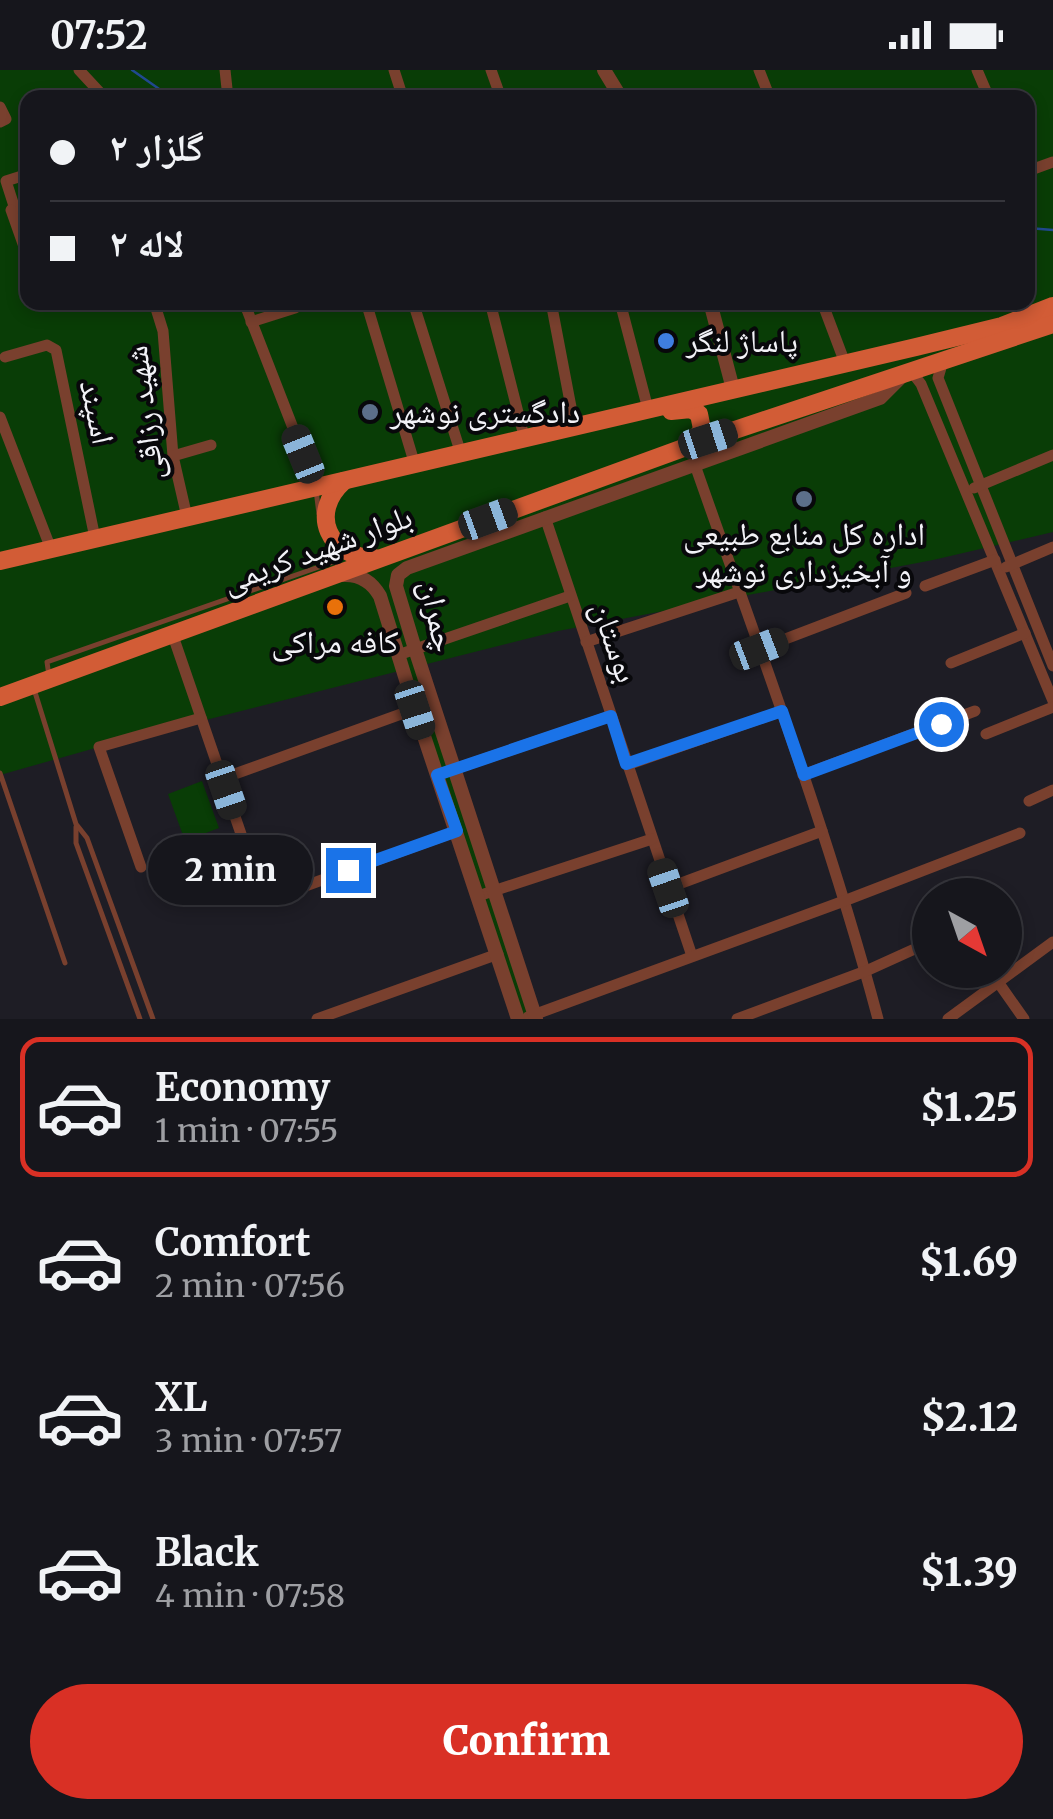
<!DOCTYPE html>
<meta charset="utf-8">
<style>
:root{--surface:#16161c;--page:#1f1f25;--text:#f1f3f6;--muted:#9e9fa3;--line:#35353b;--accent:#d93025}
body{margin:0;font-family:Merriweather,"Noto Naskh Arabic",serif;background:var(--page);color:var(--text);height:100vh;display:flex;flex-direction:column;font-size:38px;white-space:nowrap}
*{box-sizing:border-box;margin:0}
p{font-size:32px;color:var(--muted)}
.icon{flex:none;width:55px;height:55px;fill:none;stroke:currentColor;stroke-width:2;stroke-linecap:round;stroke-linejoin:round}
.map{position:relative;height:949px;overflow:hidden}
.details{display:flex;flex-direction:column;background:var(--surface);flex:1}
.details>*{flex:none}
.guide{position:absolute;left:20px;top:20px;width:1015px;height:220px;border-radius:20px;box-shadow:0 5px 15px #0003,0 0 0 2px var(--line);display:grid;align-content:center;height:220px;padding:0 30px;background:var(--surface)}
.needle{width:65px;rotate:140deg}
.controls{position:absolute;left:912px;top:808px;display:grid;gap:20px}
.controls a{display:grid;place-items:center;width:110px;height:110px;border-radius:50%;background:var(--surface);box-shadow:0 5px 15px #0003,0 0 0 2px var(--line);font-size:50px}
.end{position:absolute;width:45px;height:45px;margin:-22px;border:12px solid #1a73e8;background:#fff;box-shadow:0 0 0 5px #fff}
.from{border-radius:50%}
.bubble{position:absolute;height:70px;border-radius:35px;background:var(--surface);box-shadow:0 5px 15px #0003,0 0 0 2px var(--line);font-size:32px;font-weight:800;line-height:70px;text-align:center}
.car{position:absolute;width:30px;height:60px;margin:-30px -15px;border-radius:12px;box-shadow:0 0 8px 2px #0007;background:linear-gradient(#222 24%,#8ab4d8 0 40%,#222 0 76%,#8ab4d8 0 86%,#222 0)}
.guide b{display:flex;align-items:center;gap:35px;height:95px;font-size:38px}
.guide b+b{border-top:2px solid var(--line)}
.guide i{width:25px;height:25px;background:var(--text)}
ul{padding:18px 0 0;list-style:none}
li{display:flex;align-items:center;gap:30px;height:140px;margin:0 20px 15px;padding:0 10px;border:5px solid transparent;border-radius:20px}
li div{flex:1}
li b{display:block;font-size:38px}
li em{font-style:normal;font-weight:800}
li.active{border-color:var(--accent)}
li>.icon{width:90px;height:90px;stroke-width:1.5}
.action{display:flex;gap:20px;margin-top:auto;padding:20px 30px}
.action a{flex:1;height:115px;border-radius:60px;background:var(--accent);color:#fff;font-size:40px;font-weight:800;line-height:115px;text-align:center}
.status{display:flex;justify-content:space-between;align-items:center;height:70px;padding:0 50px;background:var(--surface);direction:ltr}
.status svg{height:28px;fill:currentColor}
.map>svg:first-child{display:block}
.green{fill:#093d06;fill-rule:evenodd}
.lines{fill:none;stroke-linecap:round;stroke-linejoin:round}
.stream{stroke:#214990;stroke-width:2.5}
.service{stroke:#79402e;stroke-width:5}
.minor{stroke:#79402e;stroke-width:11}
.tertiary{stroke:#79402e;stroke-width:14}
.primary{stroke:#d25c36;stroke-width:18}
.route{stroke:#1a73e8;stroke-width:12}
.shop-dot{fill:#3f7fe0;stroke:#08080b;stroke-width:4}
.service-dot{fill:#5c6f8a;stroke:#08080b;stroke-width:4}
.food-dot{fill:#e8710a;stroke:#08080b;stroke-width:4}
.labels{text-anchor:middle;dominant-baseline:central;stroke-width:8;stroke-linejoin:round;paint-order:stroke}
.poi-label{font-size:32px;fill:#f2f2f7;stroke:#08080b;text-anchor:start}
.street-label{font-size:32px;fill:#f2f2f7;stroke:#08080b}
</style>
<div class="status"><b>07:52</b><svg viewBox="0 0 49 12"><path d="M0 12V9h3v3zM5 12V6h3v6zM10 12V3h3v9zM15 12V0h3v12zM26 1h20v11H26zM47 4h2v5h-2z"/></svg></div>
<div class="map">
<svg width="1053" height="949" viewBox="0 0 1053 949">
<rect width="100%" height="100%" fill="#1e1d25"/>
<g class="green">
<path d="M0 0H1053V462L933 490 558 561 419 596 452 699 437 704 403 600 99 677 0 705ZM28 28H1028V232H28Z"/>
<path d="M452 701 493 820 479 824 438 706Z"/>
<path d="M202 711 219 758 185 771 168 724Z"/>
<path d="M494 821 533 944 519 949 479 826Z"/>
</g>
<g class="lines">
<g class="stream">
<path d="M132 0 172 28"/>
<path d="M1028 158 1053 160"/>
</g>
<g class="service">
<path d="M316 420 319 444"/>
<path d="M49 606 47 592 336 491 340 499"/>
<path d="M34 619 76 754 87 768 153 949"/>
<path d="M0 703 65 893"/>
<path d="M76 757V773L140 949"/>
</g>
<g class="minor">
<path d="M79 0 105 28"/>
<path d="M225 0 228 28"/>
<path d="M394 0 403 28"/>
<path d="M491 0 501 28"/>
<path d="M759 0 770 28"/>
<path d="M977 0 989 28"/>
<path d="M0 37 6 49 0 52"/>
<path d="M1028 101 1053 92"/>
<path d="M15 139 6 111 28 104"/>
<path d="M11 140 28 188"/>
<path d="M154 232 163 261 173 386 187 447"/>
<path d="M244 232 316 417"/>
<path d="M366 232 415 395"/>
<path d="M413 232 461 384"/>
<path d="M490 232 525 370"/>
<path d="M551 232 575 358"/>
<path d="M620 232 648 339"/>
<path d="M822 232 845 293"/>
<path d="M251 252 295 238V232"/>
<path d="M5 287 47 275 56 280 95 468"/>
<path d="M943 291 938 308 1053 596"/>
<path d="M911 301 921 314 1053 631"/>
<path d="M0 347 51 479"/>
<path d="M173 386 211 375"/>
<path d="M695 395C759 578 828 761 878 949"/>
<path d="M974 418 1053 385"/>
<path d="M545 447 692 886"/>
<path d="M1006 497 1053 477"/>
<path d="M925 516 995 490"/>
<path d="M172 563 251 793"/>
<path d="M586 572 739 522"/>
<path d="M759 579 906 523"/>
<path d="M398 585 570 526"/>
<path d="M951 593 1025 563"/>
<path d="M986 664 1053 637"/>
<path d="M627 695 782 641"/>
<path d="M232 705 415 639"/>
<path d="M437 705 611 646"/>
<path d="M803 705 975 641"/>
<path d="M1029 731 1053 720"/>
<path d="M141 797 99 677 201 648"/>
<path d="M668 818 822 761"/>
<path d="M478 826 652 769"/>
<path d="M275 827 457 761"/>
<path d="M998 912 1024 949"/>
<path d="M528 947 844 831 1020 763"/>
<path d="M317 949 498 884"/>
<path d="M737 949 866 901 930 872"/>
<path d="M948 949 1053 872"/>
</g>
<g class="tertiary">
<path d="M604 0 621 28"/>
<path d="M710 232 733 319"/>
<path d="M343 505C360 504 372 512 380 526L415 639 518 949"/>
<path d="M536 949 415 579 396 516 398 505 407 498 880 328 903 305"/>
</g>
<g class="primary">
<path d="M671 341 691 339 699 344 702 359 697 367 686 375"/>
<path d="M344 411C308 443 329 488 375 488"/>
<path d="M0 491 916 277 1002 256 1053 236"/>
<path d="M0 627 708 369 1053 254"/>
</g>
</g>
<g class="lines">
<path class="route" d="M348 800 457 761 437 705 611 646 626 694 782 641 804 705 941 654"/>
</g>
<circle class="shop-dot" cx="666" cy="271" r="10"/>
<g class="service-dot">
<circle cx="370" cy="342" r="10"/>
<circle cx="804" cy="429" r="10"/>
</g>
<circle class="food-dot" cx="335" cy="537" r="10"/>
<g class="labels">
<g class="poi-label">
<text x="686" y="271">پاساژ لنگر</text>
<text x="390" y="342">دادگستری نوشهر</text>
<text x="804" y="464" text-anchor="middle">اداره كل منابع طبيعی<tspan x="804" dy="37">و آبخيزداری نوشهر</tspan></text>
<text x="335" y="572" text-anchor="middle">کافه مراکی</text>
</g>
<g class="street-label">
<text transform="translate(97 342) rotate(78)">اسپند</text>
<text transform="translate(144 343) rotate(-97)">شهید رزاقی</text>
<text transform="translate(317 479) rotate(-20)">بلوار شهید کریمی</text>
<text transform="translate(438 546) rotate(78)">چمران</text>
<text transform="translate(615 572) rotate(71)">بوستان</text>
</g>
</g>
</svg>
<div class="controls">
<a><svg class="needle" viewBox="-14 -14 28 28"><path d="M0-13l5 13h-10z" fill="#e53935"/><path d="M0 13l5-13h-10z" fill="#9e9fa3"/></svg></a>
</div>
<i class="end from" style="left:941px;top:654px"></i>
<i class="end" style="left:348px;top:800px"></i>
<div class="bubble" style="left:148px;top:765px;width:165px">2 min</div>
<i class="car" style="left:708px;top:369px;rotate:72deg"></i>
<i class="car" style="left:303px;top:384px;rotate:338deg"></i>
<i class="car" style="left:488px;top:449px;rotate:70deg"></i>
<i class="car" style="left:759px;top:579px;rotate:69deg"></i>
<i class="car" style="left:415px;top:640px;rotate:162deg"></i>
<i class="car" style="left:226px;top:720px;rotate:161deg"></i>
<i class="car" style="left:668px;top:818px;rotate:341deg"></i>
<div class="guide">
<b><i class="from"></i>گلزار ۲</b>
<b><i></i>لاله ۲</b>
</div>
</div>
<section class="details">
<ul>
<li class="active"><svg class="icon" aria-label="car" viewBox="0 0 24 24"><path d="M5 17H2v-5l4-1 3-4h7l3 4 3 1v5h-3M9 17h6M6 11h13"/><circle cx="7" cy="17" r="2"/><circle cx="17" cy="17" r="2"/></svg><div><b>Economy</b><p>1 min · 07:55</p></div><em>$1.25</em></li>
<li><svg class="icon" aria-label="car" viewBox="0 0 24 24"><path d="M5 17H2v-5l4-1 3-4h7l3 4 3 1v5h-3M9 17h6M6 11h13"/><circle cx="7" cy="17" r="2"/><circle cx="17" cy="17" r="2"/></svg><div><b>Comfort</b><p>2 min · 07:56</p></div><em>$1.69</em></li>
<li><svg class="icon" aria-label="car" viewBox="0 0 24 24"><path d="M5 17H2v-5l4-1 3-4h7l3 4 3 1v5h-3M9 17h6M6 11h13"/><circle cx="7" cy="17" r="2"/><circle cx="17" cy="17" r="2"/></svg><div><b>XL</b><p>3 min · 07:57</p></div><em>$2.12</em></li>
<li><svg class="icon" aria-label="car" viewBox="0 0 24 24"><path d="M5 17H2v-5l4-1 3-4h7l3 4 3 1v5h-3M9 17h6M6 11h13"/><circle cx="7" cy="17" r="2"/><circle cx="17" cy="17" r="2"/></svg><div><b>Black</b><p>4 min · 07:58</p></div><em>$1.39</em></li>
</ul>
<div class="action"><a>Confirm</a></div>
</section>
